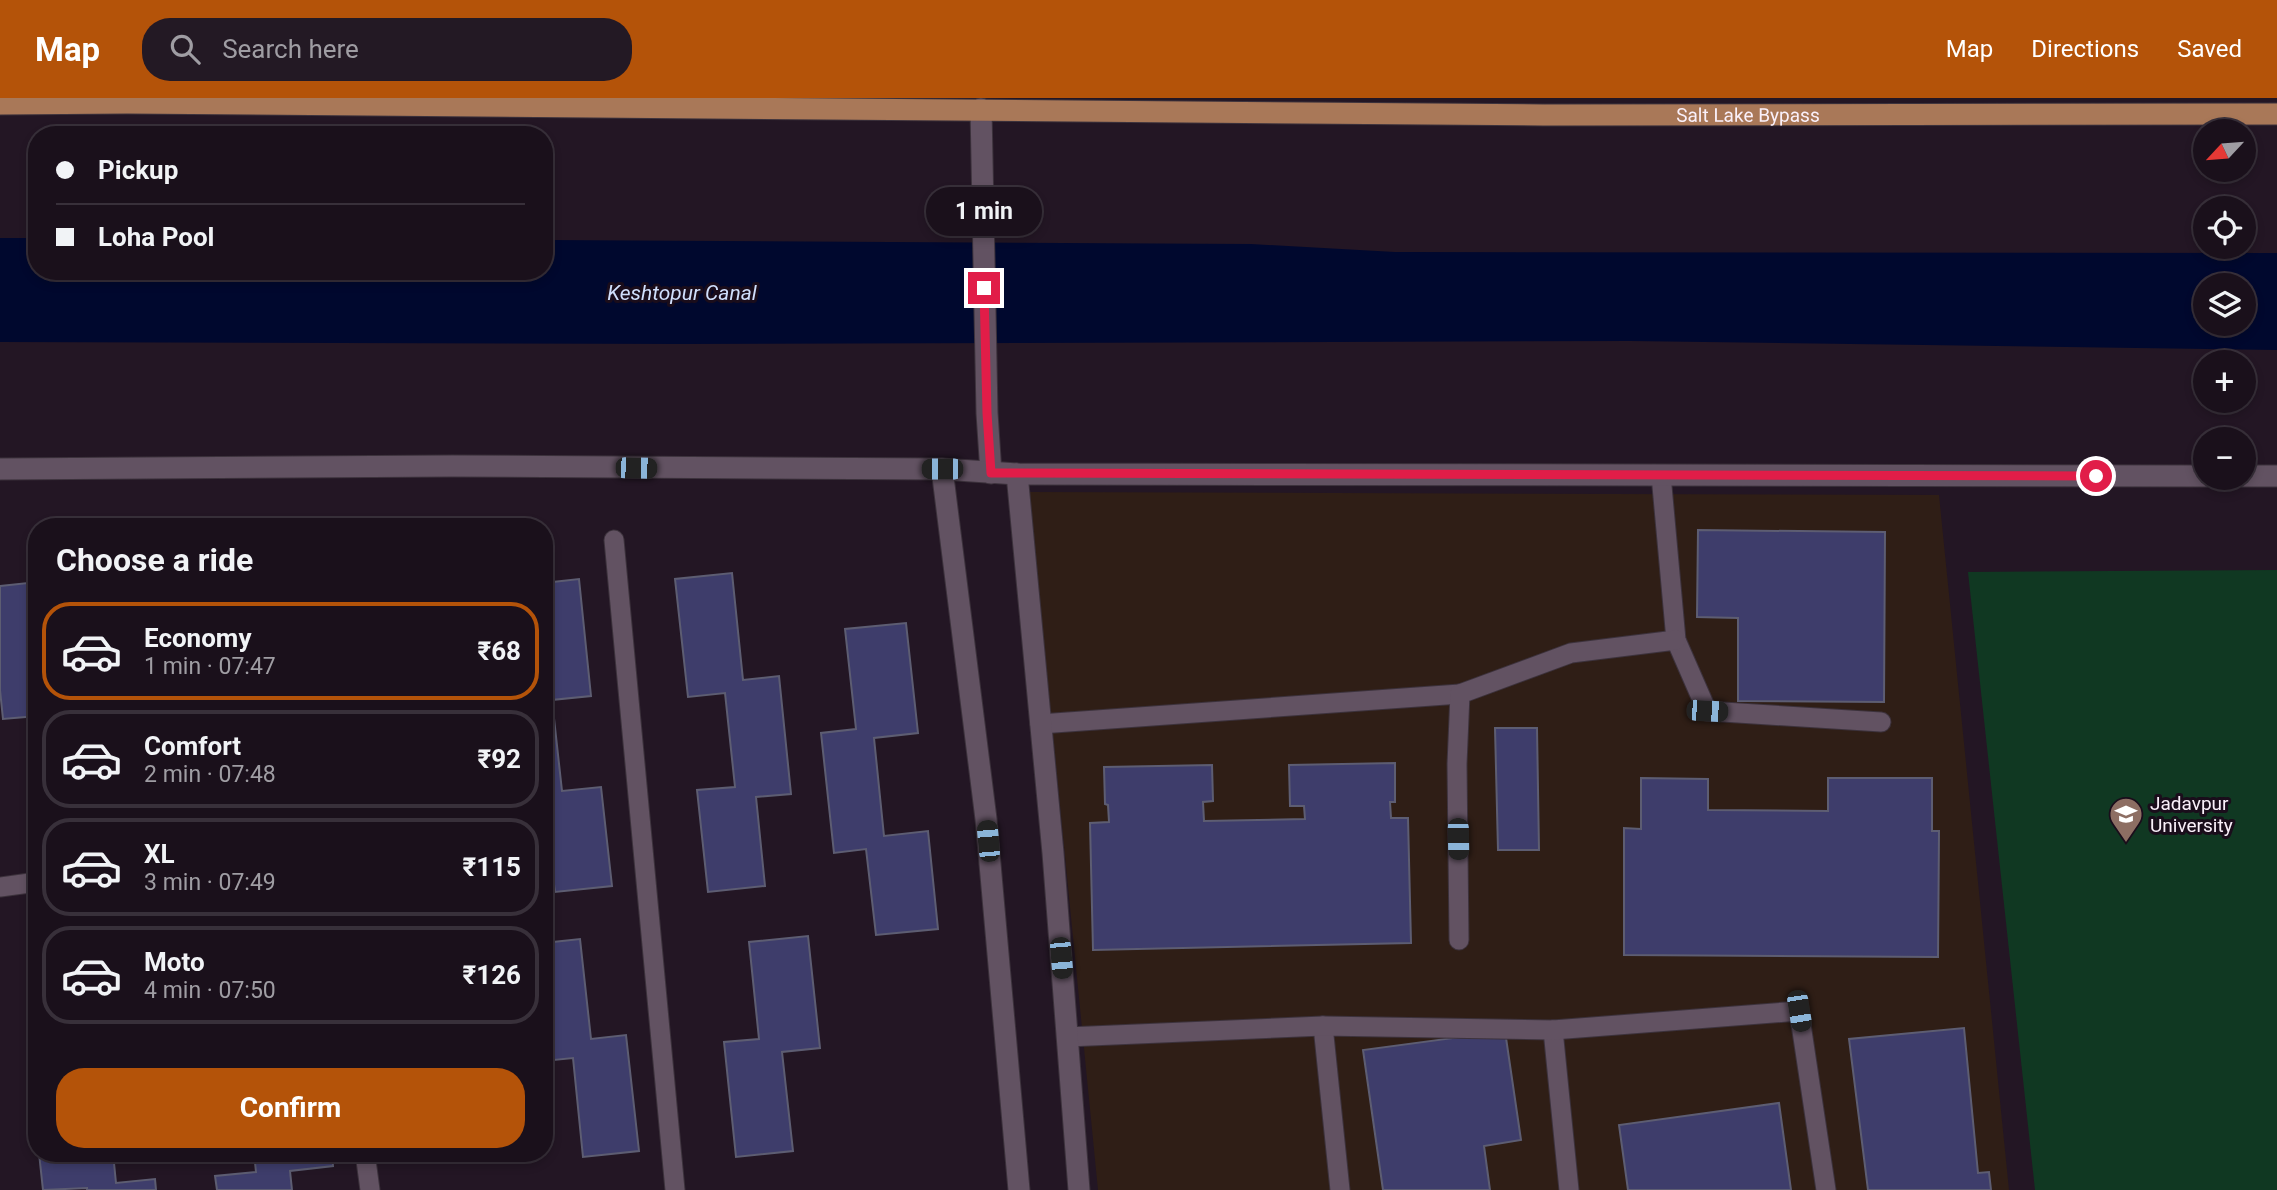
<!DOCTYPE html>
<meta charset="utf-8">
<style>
:root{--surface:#1a101b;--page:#231924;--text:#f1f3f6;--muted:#9f9da3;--line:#38303a;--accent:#b45309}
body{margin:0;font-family:Roboto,sans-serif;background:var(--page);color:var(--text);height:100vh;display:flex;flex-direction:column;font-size:26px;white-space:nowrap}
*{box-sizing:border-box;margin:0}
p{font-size:23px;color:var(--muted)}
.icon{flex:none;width:38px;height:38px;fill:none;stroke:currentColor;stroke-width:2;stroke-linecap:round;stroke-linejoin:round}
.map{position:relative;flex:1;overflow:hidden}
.side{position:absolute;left:28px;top:420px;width:525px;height:644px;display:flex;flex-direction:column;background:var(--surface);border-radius:28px;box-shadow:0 4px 10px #0003,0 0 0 2px var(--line)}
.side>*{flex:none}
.top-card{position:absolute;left:28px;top:28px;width:525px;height:154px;border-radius:28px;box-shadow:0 4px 10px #0003,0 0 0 2px var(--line);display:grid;align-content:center;height:154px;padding:0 28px;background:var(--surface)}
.needle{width:46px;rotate:244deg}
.buttons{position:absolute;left:2193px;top:21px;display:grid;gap:14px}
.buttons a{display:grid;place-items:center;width:63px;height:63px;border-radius:50%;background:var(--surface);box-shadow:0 4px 10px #0003,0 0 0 2px var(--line);font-size:35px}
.end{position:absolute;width:32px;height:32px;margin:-16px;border:9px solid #e11d48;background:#fff;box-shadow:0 0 0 4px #fff}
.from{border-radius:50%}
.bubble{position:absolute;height:49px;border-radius:24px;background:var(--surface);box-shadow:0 4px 10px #0003,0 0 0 2px var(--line);font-size:23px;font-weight:700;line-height:49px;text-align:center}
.car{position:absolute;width:21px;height:42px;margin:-21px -10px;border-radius:9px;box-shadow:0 0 5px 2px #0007;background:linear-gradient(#222 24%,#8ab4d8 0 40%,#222 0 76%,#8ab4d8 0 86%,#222 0)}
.top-card b{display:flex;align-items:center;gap:24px;height:66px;font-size:26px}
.top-card b+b{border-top:2px solid var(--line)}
.top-card i{width:18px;height:18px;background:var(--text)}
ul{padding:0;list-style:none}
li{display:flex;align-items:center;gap:21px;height:98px;margin:0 14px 10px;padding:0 14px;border:4px solid var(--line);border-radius:28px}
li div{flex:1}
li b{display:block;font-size:26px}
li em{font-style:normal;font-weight:700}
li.current{border-color:var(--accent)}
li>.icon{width:63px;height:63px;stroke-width:1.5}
h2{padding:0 28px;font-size:32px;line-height:84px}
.action{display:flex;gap:14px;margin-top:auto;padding:14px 28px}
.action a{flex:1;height:80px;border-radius:28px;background:var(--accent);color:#fff;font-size:28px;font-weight:700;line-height:80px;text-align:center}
header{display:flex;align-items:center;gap:42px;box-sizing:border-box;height:98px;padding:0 35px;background:var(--accent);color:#fff}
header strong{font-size:33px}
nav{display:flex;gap:38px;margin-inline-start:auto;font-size:24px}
.search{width:490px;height:63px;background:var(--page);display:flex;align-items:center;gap:18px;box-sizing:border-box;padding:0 24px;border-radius:28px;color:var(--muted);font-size:26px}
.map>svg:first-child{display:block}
.commercial{fill:#2f1e16}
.green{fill:#103822}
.water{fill:#00082e;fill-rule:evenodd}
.building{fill:#3e3d6b;stroke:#5d5d72;stroke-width:2}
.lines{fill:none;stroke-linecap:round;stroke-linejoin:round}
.service-casing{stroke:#3c323c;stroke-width:21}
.minor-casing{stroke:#3c323c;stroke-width:23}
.tertiary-casing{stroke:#3c323c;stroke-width:23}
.primary-casing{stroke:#3c323c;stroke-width:23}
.service{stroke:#625262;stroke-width:19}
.minor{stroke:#625262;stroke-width:21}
.tertiary{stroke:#625262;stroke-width:21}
.primary{stroke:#a97858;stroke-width:21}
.route{stroke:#e11d48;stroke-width:9}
.labels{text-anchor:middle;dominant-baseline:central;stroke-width:6;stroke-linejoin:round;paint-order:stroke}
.street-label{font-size:19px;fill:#faf0fa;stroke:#1a0d1b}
.poi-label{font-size:19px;fill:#faf0fa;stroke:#1a0d1b;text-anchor:start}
.water-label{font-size:21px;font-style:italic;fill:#d0dffc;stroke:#1a0d1b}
</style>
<header>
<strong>Map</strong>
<div class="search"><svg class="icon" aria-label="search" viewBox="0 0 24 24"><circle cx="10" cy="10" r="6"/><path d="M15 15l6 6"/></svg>Search here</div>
<nav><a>Map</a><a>Directions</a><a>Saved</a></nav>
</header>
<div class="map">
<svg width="2277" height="1092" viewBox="0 0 2277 1092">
<rect width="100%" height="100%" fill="#231624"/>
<path class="commercial" d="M1029 394 1939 397 2009 1092H1098Z"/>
<path class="green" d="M2277 472V1092H2035L1968 474Z"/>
<path class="water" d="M0 140H37V173H544V142L1251 146 1395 154 2277 155V252L1630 243 682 246 0 244ZM2205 187H2244V226H2205Z"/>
<g class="building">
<path d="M1698 432 1885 434 1884 604 1738 603V520L1697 519Z"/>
<path d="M732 475 743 582 779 578 791 696 756 699 765 788 708 794 697 692 735 689 725 595 688 599 675 481Z"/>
<path d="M579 481 591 598 552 602 562 693 601 689 612 788 555 794 544 708V485Z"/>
<path d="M37 484V618L3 621 0 592V488Z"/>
<path d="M906 525 918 635 874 640 884 738 928 733 938 831 876 837 866 751 834 755 821 635 856 631 845 531Z"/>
<path d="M1495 630H1537L1539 752H1498Z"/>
<path d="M1395 665V704H1390L1391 720H1408L1411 845 1093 852 1090 725 1109 724 1108 707 1105 706 1104 669 1212 667 1213 703 1203 704 1204 723 1305 721 1304 708H1290L1289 667Z"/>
<path d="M1641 680 1708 681V712L1828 713V680H1932V733H1939L1938 859 1624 857V730L1641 731Z"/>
<path d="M808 838 820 950 782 954 793 1053 736 1059 724 944 759 941 749 844Z"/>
<path d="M580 841 591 941 626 937 639 1053 583 1059 573 960 544 963V845Z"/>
<path d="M1964 930 1978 1075 1989 1074 1991 1092H1868L1849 941Z"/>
<path d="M1505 933 1521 1042 1484 1048 1490 1092H1383L1363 952Z"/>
<path d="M37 965V1036L29 966Z"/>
<path d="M1779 1005 1791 1092H1628L1619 1027Z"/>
<path d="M39 1055H113L116 1085 155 1081 156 1092H87V1090L43 1092Z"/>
<path d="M254 1055H332L333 1068 290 1073 292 1092H217L215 1078 256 1074Z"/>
</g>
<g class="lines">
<defs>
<g id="service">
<path d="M1661 377 1676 542 1707 613 1881 624"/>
<path d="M614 442 675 1092"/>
<path d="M1040 626 1460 596"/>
<path d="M0 789 37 784"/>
<path d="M1459 842 1457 666 1460 596 1571 555 1676 542"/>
<path d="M1323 928 1340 1092"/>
<path d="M1553 932 1569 1092"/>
<path d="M1067 939 1323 928 1553 932 1799 913 1826 1092"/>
<path d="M365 1055 370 1092"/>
</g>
<path id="minor" d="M981 11 987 315 991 375"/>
<g id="tertiary">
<path d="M0 371 452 368 942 371 1017 376 2205 378"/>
<path d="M942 371 986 721 1019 1092"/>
<path d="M1017 376 1053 755 1079 1092"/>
<path d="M2244 378H2277"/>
</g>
<g id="primary">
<path id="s1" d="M0 6 127 5 1543 17 2277 16"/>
</g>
</defs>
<use href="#service" class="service-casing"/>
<use href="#minor" class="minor-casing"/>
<use href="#tertiary" class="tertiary-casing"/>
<use href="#primary" class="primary-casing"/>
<use href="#service" class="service"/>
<use href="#minor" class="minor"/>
<use href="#tertiary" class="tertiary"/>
<use href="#primary" class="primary"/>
</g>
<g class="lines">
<path class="route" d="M984 190 987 315 991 375 2096 378"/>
</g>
<defs>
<symbol id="university-pin" viewBox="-11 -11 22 30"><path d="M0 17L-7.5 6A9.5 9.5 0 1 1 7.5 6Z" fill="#8d6e63" stroke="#1a0d1b"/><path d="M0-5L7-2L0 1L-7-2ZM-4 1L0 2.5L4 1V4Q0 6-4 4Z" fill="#fff"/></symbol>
</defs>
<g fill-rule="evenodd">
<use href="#university-pin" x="2107" y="697" width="38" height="52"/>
</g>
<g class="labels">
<g class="street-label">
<text stroke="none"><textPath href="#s1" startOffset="1748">Salt Lake Bypass</textPath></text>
</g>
<g class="poi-label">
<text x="2150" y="705">Jadavpur<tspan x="2150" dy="22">University</tspan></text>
</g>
<g class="water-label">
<text x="682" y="195">Keshtopur Canal</text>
</g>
</g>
</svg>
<div class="buttons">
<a><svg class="needle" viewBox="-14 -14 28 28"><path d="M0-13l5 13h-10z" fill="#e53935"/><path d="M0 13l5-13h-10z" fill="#9f9da3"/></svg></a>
<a><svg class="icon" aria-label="locate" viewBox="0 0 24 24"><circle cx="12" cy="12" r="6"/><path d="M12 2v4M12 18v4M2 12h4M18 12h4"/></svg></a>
<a><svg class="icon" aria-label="layers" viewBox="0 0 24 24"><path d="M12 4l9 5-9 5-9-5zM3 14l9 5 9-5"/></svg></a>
<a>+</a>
<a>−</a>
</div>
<i class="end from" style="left:2096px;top:378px"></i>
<i class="end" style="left:984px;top:190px"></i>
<div class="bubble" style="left:926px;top:89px;width:116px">1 min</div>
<i class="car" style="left:636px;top:370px;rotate:91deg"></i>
<i class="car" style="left:942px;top:371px;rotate:270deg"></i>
<i class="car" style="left:1707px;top:613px;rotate:93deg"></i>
<i class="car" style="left:1458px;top:741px;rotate:179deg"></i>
<i class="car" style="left:988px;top:743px;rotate:355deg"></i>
<i class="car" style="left:1061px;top:860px;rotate:175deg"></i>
<i class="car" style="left:1799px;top:913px;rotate:171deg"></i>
<div class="top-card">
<b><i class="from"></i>Pickup</b>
<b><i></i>Loha Pool</b>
</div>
<section class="side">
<h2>Choose a ride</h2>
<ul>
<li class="current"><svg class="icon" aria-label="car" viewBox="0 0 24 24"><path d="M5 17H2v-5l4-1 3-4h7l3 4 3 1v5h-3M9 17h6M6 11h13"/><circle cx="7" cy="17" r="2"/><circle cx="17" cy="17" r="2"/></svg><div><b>Economy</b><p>1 min · 07:47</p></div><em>₹68</em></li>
<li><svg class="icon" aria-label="car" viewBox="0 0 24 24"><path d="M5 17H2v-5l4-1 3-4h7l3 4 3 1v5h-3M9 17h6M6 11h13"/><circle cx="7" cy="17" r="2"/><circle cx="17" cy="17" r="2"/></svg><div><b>Comfort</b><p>2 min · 07:48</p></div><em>₹92</em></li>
<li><svg class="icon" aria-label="car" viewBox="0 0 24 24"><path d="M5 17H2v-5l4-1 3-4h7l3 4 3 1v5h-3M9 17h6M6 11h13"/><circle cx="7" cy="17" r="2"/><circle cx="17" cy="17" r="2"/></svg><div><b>XL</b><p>3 min · 07:49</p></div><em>₹115</em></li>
<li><svg class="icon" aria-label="car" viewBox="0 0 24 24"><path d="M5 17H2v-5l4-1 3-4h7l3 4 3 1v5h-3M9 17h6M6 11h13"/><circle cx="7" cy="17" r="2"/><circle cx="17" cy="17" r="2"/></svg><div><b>Moto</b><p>4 min · 07:50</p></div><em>₹126</em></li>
</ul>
<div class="action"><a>Confirm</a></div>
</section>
</div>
